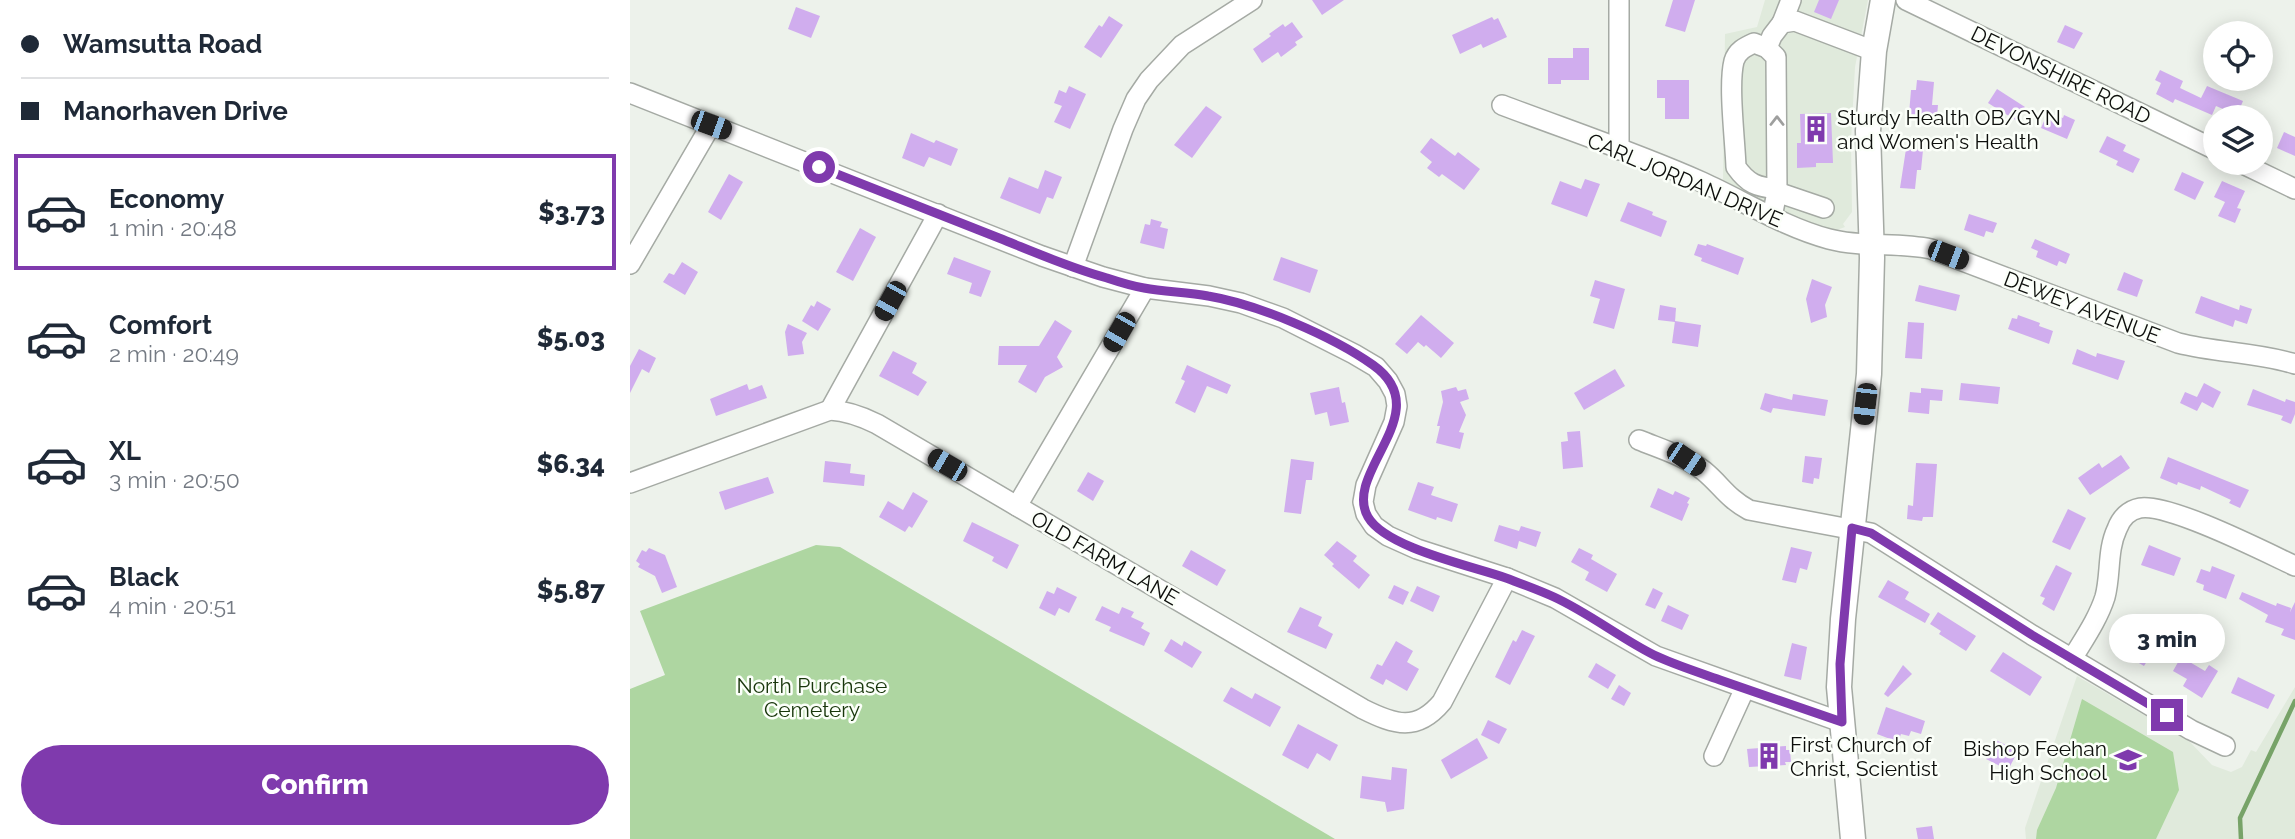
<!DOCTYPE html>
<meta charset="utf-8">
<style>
:root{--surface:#fff;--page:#f6f6f7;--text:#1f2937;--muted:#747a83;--line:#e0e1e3;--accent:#7f3aad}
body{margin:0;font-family:Raleway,sans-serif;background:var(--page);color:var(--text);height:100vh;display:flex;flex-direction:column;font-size:26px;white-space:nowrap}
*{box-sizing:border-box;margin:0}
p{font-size:23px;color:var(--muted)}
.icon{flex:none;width:38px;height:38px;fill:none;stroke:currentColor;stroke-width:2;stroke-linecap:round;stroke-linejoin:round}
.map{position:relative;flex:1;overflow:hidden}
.side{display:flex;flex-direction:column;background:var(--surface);width:630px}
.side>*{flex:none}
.guide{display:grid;align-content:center;height:154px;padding:0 21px;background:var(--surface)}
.buttons{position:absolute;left:1573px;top:21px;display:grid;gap:14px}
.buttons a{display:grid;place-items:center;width:70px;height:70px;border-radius:50%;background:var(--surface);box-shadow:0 4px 18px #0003;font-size:35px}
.end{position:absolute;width:32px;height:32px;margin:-16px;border:9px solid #7f3aad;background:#fff;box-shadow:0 0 0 4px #fff}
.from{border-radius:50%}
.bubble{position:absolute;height:49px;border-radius:24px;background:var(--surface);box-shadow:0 4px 18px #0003;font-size:23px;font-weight:800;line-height:49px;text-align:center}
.car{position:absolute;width:21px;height:42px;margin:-21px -10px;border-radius:9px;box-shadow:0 0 5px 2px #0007;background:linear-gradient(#222 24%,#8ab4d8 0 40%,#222 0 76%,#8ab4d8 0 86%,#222 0)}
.guide b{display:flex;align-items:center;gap:24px;height:66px;font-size:26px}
.guide b+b{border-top:2px solid var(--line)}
.guide i{width:18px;height:18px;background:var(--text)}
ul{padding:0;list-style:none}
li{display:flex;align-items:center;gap:21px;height:116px;margin:0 14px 10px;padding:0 7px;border:4px solid transparent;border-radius:0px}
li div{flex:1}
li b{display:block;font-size:26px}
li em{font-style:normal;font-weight:800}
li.current{border-color:var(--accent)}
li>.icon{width:63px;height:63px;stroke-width:1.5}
.primary-button{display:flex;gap:14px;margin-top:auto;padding:14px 21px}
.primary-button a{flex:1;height:80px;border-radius:42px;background:var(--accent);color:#fff;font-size:28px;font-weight:800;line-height:80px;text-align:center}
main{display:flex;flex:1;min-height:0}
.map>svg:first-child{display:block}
.built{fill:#e0eadc}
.green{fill:#aed6a1}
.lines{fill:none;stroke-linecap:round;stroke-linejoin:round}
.stream{stroke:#77a368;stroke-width:4.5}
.building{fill:#d0adee}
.minor-casing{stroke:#a5aaa4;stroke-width:22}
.major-casing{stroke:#a5aaa4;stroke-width:27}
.minor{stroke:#fff;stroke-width:19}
.major{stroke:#fff;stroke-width:24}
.oneway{stroke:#9e9f9e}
.route{stroke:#7f3aad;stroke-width:9}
.labels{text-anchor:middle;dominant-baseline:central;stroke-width:5;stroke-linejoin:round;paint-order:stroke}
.street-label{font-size:21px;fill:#0d0f0c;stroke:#fbfff9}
.poi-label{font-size:21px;fill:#0d0f0c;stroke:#fbfff9;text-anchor:start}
.park-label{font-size:21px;fill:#18360b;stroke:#fbfff9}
</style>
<main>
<section class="side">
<div class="guide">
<b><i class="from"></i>Wamsutta Road</b>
<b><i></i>Manorhaven Drive</b>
</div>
<ul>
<li class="current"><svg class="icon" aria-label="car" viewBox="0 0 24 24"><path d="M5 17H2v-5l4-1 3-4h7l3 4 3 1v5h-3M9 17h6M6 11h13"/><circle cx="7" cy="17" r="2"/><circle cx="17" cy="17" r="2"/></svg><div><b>Economy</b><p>1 min · 20:48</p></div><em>$3.73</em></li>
<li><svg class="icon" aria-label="car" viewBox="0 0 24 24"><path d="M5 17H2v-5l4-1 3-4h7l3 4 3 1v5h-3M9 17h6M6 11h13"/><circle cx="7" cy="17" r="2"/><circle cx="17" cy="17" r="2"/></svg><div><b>Comfort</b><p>2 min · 20:49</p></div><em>$5.03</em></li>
<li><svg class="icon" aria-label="car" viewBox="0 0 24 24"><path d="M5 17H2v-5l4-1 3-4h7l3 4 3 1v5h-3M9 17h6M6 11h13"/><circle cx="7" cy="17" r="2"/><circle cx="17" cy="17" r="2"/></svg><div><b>XL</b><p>3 min · 20:50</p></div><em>$6.34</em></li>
<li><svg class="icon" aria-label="car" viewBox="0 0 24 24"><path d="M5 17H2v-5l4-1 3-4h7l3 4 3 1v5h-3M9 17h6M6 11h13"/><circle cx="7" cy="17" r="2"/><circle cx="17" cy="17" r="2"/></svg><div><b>Black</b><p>4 min · 20:51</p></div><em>$5.87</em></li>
</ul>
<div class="primary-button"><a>Confirm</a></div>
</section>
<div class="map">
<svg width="1665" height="839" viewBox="0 0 1665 839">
<rect width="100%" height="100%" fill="#edf2eb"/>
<g class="built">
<path d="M1135 0H1238L1225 67 1221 141 1222 212 1213 224 1215 227 1204 231 1153 213 1093 180 1095 34 1127 27Z"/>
<path d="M1447 676 1560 742 1582 765 1601 772 1612 767 1621 750 1626 752 1665 687V839H1396L1395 828Z"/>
</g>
<g class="green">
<path d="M186 545 210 547 705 839H0V689L35 675 10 611Z"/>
<path d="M1452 699 1543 752 1549 790 1526 839H1406L1407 830 1426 788Z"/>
</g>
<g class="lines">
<path class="stream" d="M1611 839 1610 818 1665 701"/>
</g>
<g class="building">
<path d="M682 0H714L692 15Z"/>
<path d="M1043 0H1065L1055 32 1035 26Z"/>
<path d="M1189 0H1209L1201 19 1184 12Z"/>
<path d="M166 7 190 16 181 38 158 29Z"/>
<path d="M479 16 493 25 471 58 454 47 469 25 472 27Z"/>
<path d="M862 17 864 20 868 18 877 37 853 48 851 44 830 54 822 35Z"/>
<path d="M662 22 673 37 665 42 667 45 651 57 648 52 632 63 623 49 641 36 639 34 653 24 655 27Z"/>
<path d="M1435 25 1453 33 1444 49 1427 42Z"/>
<path d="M943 48H959V80H931V84H918V58H943Z"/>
<path d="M1530 70 1553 81 1550 88 1571 98 1577 86 1613 101 1607 115 1586 106 1582 115 1545 99 1543 103 1526 94 1531 83 1525 80Z"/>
<path d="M1027 80H1059V119H1035V98H1027Z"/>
<path d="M1287 80 1304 82 1302 105H1308L1307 116 1279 114 1281 90H1286Z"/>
<path d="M439 86 456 94 440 129 424 122 432 106 424 103 429 90 436 93Z"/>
<path d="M1367 89 1395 107 1387 121 1358 103Z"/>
<path d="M576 106 592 117 562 158 544 145Z"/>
<path d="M1418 112 1433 118 1434 115 1445 120 1437 139 1411 128Z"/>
<path d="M1201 113 1203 163H1186V167L1167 168V143H1171L1170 114Z"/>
<path d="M1654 132 1665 137V156L1647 148Z"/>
<path d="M281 133 304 143 306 140 328 149 321 166 299 157 294 167 272 158Z"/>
<path d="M1477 136 1496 145 1493 151 1510 159 1503 173 1486 165 1488 161 1469 152Z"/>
<path d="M801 138 825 156 828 152 850 169 834 190 812 174 809 177 797 168 802 162 790 152Z"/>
<path d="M1276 149 1293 150 1291 170H1287L1285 189 1270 188Z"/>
<path d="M415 170 432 177 423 199 417 197 410 214 370 198 379 177 408 189Z"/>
<path d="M1552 172 1574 182 1565 200 1544 190Z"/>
<path d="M99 174 113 182 91 220 78 212Z"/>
<path d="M955 179 970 184 957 217 921 204 930 181 951 189Z"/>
<path d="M1592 181 1615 191 1607 208 1611 209 1605 223 1588 216 1595 202 1584 197Z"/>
<path d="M998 202 1023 212 1022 215 1037 221 1031 237 990 221Z"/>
<path d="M1339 214 1367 223 1363 233 1356 231 1354 237 1334 230Z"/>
<path d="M521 219 532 222 530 227 538 229 534 249 510 243 515 224 520 225Z"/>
<path d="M230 228 246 237 223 281 206 272Z"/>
<path d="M1405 239 1440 254 1436 264 1429 261 1427 266 1406 257 1408 251 1401 248Z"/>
<path d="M1068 244 1076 246 1077 244 1114 258 1108 275 1071 261 1072 258 1064 255Z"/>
<path d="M324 257 361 271 351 297 339 293 342 283 317 274Z"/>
<path d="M651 257 688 270 680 293 643 280Z"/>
<path d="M52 262 68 272 55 295 33 282 39 273 44 275Z"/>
<path d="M1494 272 1513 280 1507 297 1487 290Z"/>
<path d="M1182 279 1202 287 1195 305 1197 317 1181 323 1176 299Z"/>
<path d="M965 280 995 289 984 329 963 323 970 299 960 296Z"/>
<path d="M1289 285 1330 295 1326 311 1285 301Z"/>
<path d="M1571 296 1609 310 1610 305 1622 309 1617 324 1605 320 1603 327 1565 313Z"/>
<path d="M187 301 201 309 188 331 172 321 181 305 184 307Z"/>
<path d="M1030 305 1046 308 1045 322 1028 320Z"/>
<path d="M791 315 824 343 811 358 796 345 794 347 788 342 777 354 765 344Z"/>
<path d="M1388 315 1410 323 1409 326 1423 331 1419 344 1378 329 1382 318 1387 319Z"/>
<path d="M425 320 442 331 427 357 433 367 415 377 406 393 388 382 397 365H368L369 346H409Z"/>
<path d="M1045 321 1071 325 1068 347 1042 343Z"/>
<path d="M1278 322 1294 323 1292 359 1275 358Z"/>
<path d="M158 324 177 333 172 342 174 354 158 356 155 332Z"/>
<path d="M9 349 26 358 19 373 12 369 0 393V366Z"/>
<path d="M1447 349 1466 357 1467 353 1495 361 1488 380 1442 364Z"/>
<path d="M263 351 287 363 282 373 297 382 288 396 249 376Z"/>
<path d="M557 365 601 385 597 394 577 386 565 413 545 403 555 381 551 379Z"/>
<path d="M985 369 995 386 954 410 944 393Z"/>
<path d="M1331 383 1370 387 1368 404 1329 400Z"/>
<path d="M1574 383 1591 392 1583 408 1572 402 1567 411 1550 403 1555 392 1567 397Z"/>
<path d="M117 384 119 390 132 385 137 398 86 416 80 399Z"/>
<path d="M709 387 712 403 715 402 719 422 700 426 697 412 685 415 680 393Z"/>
<path d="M826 387 828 391 836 389 839 399 830 402 836 415 829 432 834 433 830 449 806 443 810 426H807L813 402 811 391Z"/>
<path d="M1291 388 1313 390 1312 401 1300 400 1299 414 1278 412 1280 392 1291 393Z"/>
<path d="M1623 389 1655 402 1656 399 1665 402V414L1661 424 1651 420 1653 416 1617 405Z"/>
<path d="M1135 393 1162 400 1163 394 1198 400 1195 416 1143 408 1141 413 1130 409Z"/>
<path d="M950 431 953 467 933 469 931 442 938 441 937 432Z"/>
<path d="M1491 455 1500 468 1460 495 1448 478 1469 463 1472 468Z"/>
<path d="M1175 456 1192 458 1189 479 1184 478 1183 484 1172 482Z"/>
<path d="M1538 457 1619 490 1610 508 1599 503 1601 500 1571 486 1570 490 1548 482 1547 485 1530 478Z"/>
<path d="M661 459 684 462 682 480H676L671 514 654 512Z"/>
<path d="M195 461 221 464 220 473 235 475 234 486 193 482Z"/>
<path d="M1286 463 1307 464 1303 517H1293L1292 521 1277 519 1278 505 1283 506Z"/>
<path d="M458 472 474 481 463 501 447 491Z"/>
<path d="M138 477 144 493 95 510 89 492Z"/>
<path d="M788 482 804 487 801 495 828 504 822 522 807 517 806 520 778 510Z"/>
<path d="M1028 488 1043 495 1045 491 1060 498 1057 503 1059 504 1052 521 1020 507Z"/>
<path d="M283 492 298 501 282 528 279 526 275 532 249 517 258 501 273 510Z"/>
<path d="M1438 509 1456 518 1440 550 1422 542Z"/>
<path d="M342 522 389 545 377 569 362 561 364 557 333 541Z"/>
<path d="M869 525 889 531 891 526 911 532 906 547 889 541 887 549 864 541Z"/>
<path d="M707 541 727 556 723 561 740 575 729 589 702 566 704 564 694 555Z"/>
<path d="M1519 545 1551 558 1544 576 1511 565Z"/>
<path d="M1161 547 1182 552 1177 570 1170 568 1166 583 1152 580Z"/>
<path d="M19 548 35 555 47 587 32 593 25 576 8 567 10 564 6 561 12 550 16 552Z"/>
<path d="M949 548 963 555 961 559 987 574 977 592 955 580 959 572 941 562Z"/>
<path d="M561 550 596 570 587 586 552 566Z"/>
<path d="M1426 565 1442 573 1424 611 1412 604 1415 598 1410 596Z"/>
<path d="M1582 566 1605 575 1596 599 1573 590 1574 585 1566 582 1571 569 1580 572Z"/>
<path d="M1258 580 1279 592 1275 599 1300 614 1295 623 1248 597Z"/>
<path d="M764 585 779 592 773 605 758 598Z"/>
<path d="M787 586 810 596 803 612 780 601Z"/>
<path d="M427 587 447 597 439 613 429 608 425 616 409 608 417 591 424 594Z"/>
<path d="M1023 588 1033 593 1025 609 1015 605Z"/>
<path d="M1612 592 1646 606 1647 603 1661 608 1660 612 1665 602V640L1651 635 1654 629 1635 622 1638 615 1609 599Z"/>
<path d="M1038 605 1059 615 1052 630 1031 621Z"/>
<path d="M472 606 489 614 492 607 504 612 501 617 514 623 511 628 520 633 514 646 479 631 481 627 465 620Z"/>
<path d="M670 607 692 617 688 626 703 634 696 649 657 632Z"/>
<path d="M1308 612 1346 636 1336 651 1309 634 1311 631 1300 624Z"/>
<path d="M1510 616 1523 623 1513 642 1525 648 1514 666 1490 652Z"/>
<path d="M892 630 905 636 880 685 865 677 883 640 886 642Z"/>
<path d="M541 639 552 646 554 641 572 652 562 668 534 651Z"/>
<path d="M766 641 783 651 777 662 789 669 777 691 756 679 753 685 740 678 747 664 752 666Z"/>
<path d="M1162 643 1177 647 1171 680 1154 676Z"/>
<path d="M1373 652 1412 677 1400 696 1360 671Z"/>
<path d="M1551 657 1575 671 1579 665 1588 671 1572 698 1553 686 1557 679 1543 671Z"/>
<path d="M966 663 986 675 978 689 958 677Z"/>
<path d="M1273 665 1282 674 1258 697 1254 694Z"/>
<path d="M1608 677 1645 695 1638 709 1601 693Z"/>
<path d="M989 685 1001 693 994 706 981 699Z"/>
<path d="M601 687 622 699 625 693 651 707 640 727 593 701Z"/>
<path d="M1256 707 1295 721 1291 734 1281 731 1279 736 1271 734 1268 742 1247 734Z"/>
<path d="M858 720 877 729 869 744 851 735Z"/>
<path d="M668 724 708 745 700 761 687 753 678 769 652 755Z"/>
<path d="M847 738 858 758 821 779 811 760Z"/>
<path d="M1366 740 1388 751 1378 770 1356 759Z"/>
<path d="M1156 746V750H1160L1161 762H1155L1156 765 1119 767 1117 749Z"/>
<path d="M762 767 777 769 774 809 757 812 755 802 730 798 732 776 761 780Z"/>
<path d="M1302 826 1304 839H1288L1286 828Z"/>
</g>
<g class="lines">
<defs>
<g id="minor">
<path d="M1276 0 1586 150"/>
<path d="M1152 23 1161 0"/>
<path d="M1137 48 1142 36 1152 23 1165 21 1244 51"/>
<path d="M0 93 412 256 473 277 515 288 579 296 611 303 653 318 724 354 746 367 758 381 765 394 767 406 764 422 736 485 733 502 736 514 744 526 758 536 787 549 877 578 925 598 1026 656 1211 722"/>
<path d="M872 105C938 130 1007 153 1072 182 1114 201 1154 227 1199 239 1233 248 1267 242 1301 249L1548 343C1587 353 1627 352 1665 364"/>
<path d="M989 150V0"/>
<path d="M1611 163 1665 189"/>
<path d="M1147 192 1194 208"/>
<path d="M1142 217 1147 192 1146 57 1137 48 1124 43C1115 47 1107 51 1104 61 1098 85 1105 139 1106 167 1118 184 1127 187 1147 189"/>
<path d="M0 264 81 125"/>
<path d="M443 267 493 129 506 99 519 80 552 45 622 0"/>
<path d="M200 410 308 214"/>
<path d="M1009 440C1031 449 1055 456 1074 471 1091 485 1097 498 1119 510L1241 533 1402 635 1561 730 1595 746"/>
<path d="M0 483 200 410C217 411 231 416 247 424L733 709C765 725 787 732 812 702L877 578"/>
<path d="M387 506 515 288"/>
<path d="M1442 659C1454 639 1468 619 1475 597 1481 575 1477 550 1487 529 1491 518 1499 510 1510 508 1539 503 1635 552 1665 566"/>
<path d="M1084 756 1115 688"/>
</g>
<path id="major" d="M1223 839 1209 687 1213 619 1239 374 1242 258 1238 131 1244 51 1253 0"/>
</defs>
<use href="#minor" class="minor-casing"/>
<use href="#major" class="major-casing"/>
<use href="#minor" class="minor"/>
<use href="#major" class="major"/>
</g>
<defs><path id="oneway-chevron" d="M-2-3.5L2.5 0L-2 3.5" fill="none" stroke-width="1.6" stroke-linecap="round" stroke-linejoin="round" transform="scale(1.75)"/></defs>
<use class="oneway" href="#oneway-chevron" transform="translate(1147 121) rotate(-90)"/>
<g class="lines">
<path class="route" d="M189 167C249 191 309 214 369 238 404 252 440 268 477 278 489 282 502 286 514 288 535 292 557 292 578 296 627 304 702 336 743 365 809 412 712 472 738 517 756 548 842 566 876 578 892 584 909 590 924 597 959 613 990 638 1024 655 1045 665 1068 672 1090 680 1131 694 1171 708 1212 722L1210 664 1222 528 1241 533 1402 635 1537 715"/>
</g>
<defs>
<symbol id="building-bare" viewBox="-9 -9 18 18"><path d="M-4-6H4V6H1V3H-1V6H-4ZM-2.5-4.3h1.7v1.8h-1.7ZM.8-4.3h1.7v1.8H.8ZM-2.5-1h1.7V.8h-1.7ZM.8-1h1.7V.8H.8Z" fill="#7f3aad" stroke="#fbfff9" stroke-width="2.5" paint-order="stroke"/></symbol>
<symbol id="school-bare" viewBox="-9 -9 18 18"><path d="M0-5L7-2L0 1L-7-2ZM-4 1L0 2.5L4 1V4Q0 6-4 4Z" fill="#7f3aad" stroke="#fbfff9" stroke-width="2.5" paint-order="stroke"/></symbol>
</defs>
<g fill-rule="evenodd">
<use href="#building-bare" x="1167" y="110" width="38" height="38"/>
<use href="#building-bare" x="1120" y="737" width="38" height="38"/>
<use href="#school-bare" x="1479" y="741" width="38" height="38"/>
</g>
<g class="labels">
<g class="street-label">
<text transform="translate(1431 75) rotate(26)">DEVONSHIRE ROAD</text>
<text transform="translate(1055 180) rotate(23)">CARL JORDAN DRIVE</text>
<text transform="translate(1452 307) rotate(21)">DEWEY AVENUE</text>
<text transform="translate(475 558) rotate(30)">OLD FARM LANE</text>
</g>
<g class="poi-label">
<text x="1207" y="117">Sturdy Health OB/GYN<tspan x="1207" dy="24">and Women's Health</tspan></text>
<text x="1160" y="744">First Church of<tspan x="1160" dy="24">Christ, Scientist</tspan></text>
<text x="1477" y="748" text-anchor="end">Bishop Feehan<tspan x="1477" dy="24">High School</tspan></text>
</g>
<g class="park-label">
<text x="182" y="685">North Purchase<tspan x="182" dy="24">Cemetery</tspan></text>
</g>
</g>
</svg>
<div class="buttons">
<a><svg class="icon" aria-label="locate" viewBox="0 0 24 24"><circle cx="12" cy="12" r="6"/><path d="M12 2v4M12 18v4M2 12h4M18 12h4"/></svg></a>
<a><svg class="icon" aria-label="layers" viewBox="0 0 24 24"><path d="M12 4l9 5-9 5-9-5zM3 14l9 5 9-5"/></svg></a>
</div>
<i class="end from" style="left:189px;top:167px"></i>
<i class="end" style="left:1537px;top:715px"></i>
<div class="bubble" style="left:1479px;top:614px;width:116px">3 min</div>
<i class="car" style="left:81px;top:125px;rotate:110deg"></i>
<i class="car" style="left:1318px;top:255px;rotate:111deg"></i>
<i class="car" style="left:260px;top:301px;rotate:209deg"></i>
<i class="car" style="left:489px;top:332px;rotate:210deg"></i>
<i class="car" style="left:1235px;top:404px;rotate:187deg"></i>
<i class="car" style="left:1056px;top:459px;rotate:124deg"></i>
<i class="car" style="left:317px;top:465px;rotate:300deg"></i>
</div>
</main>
